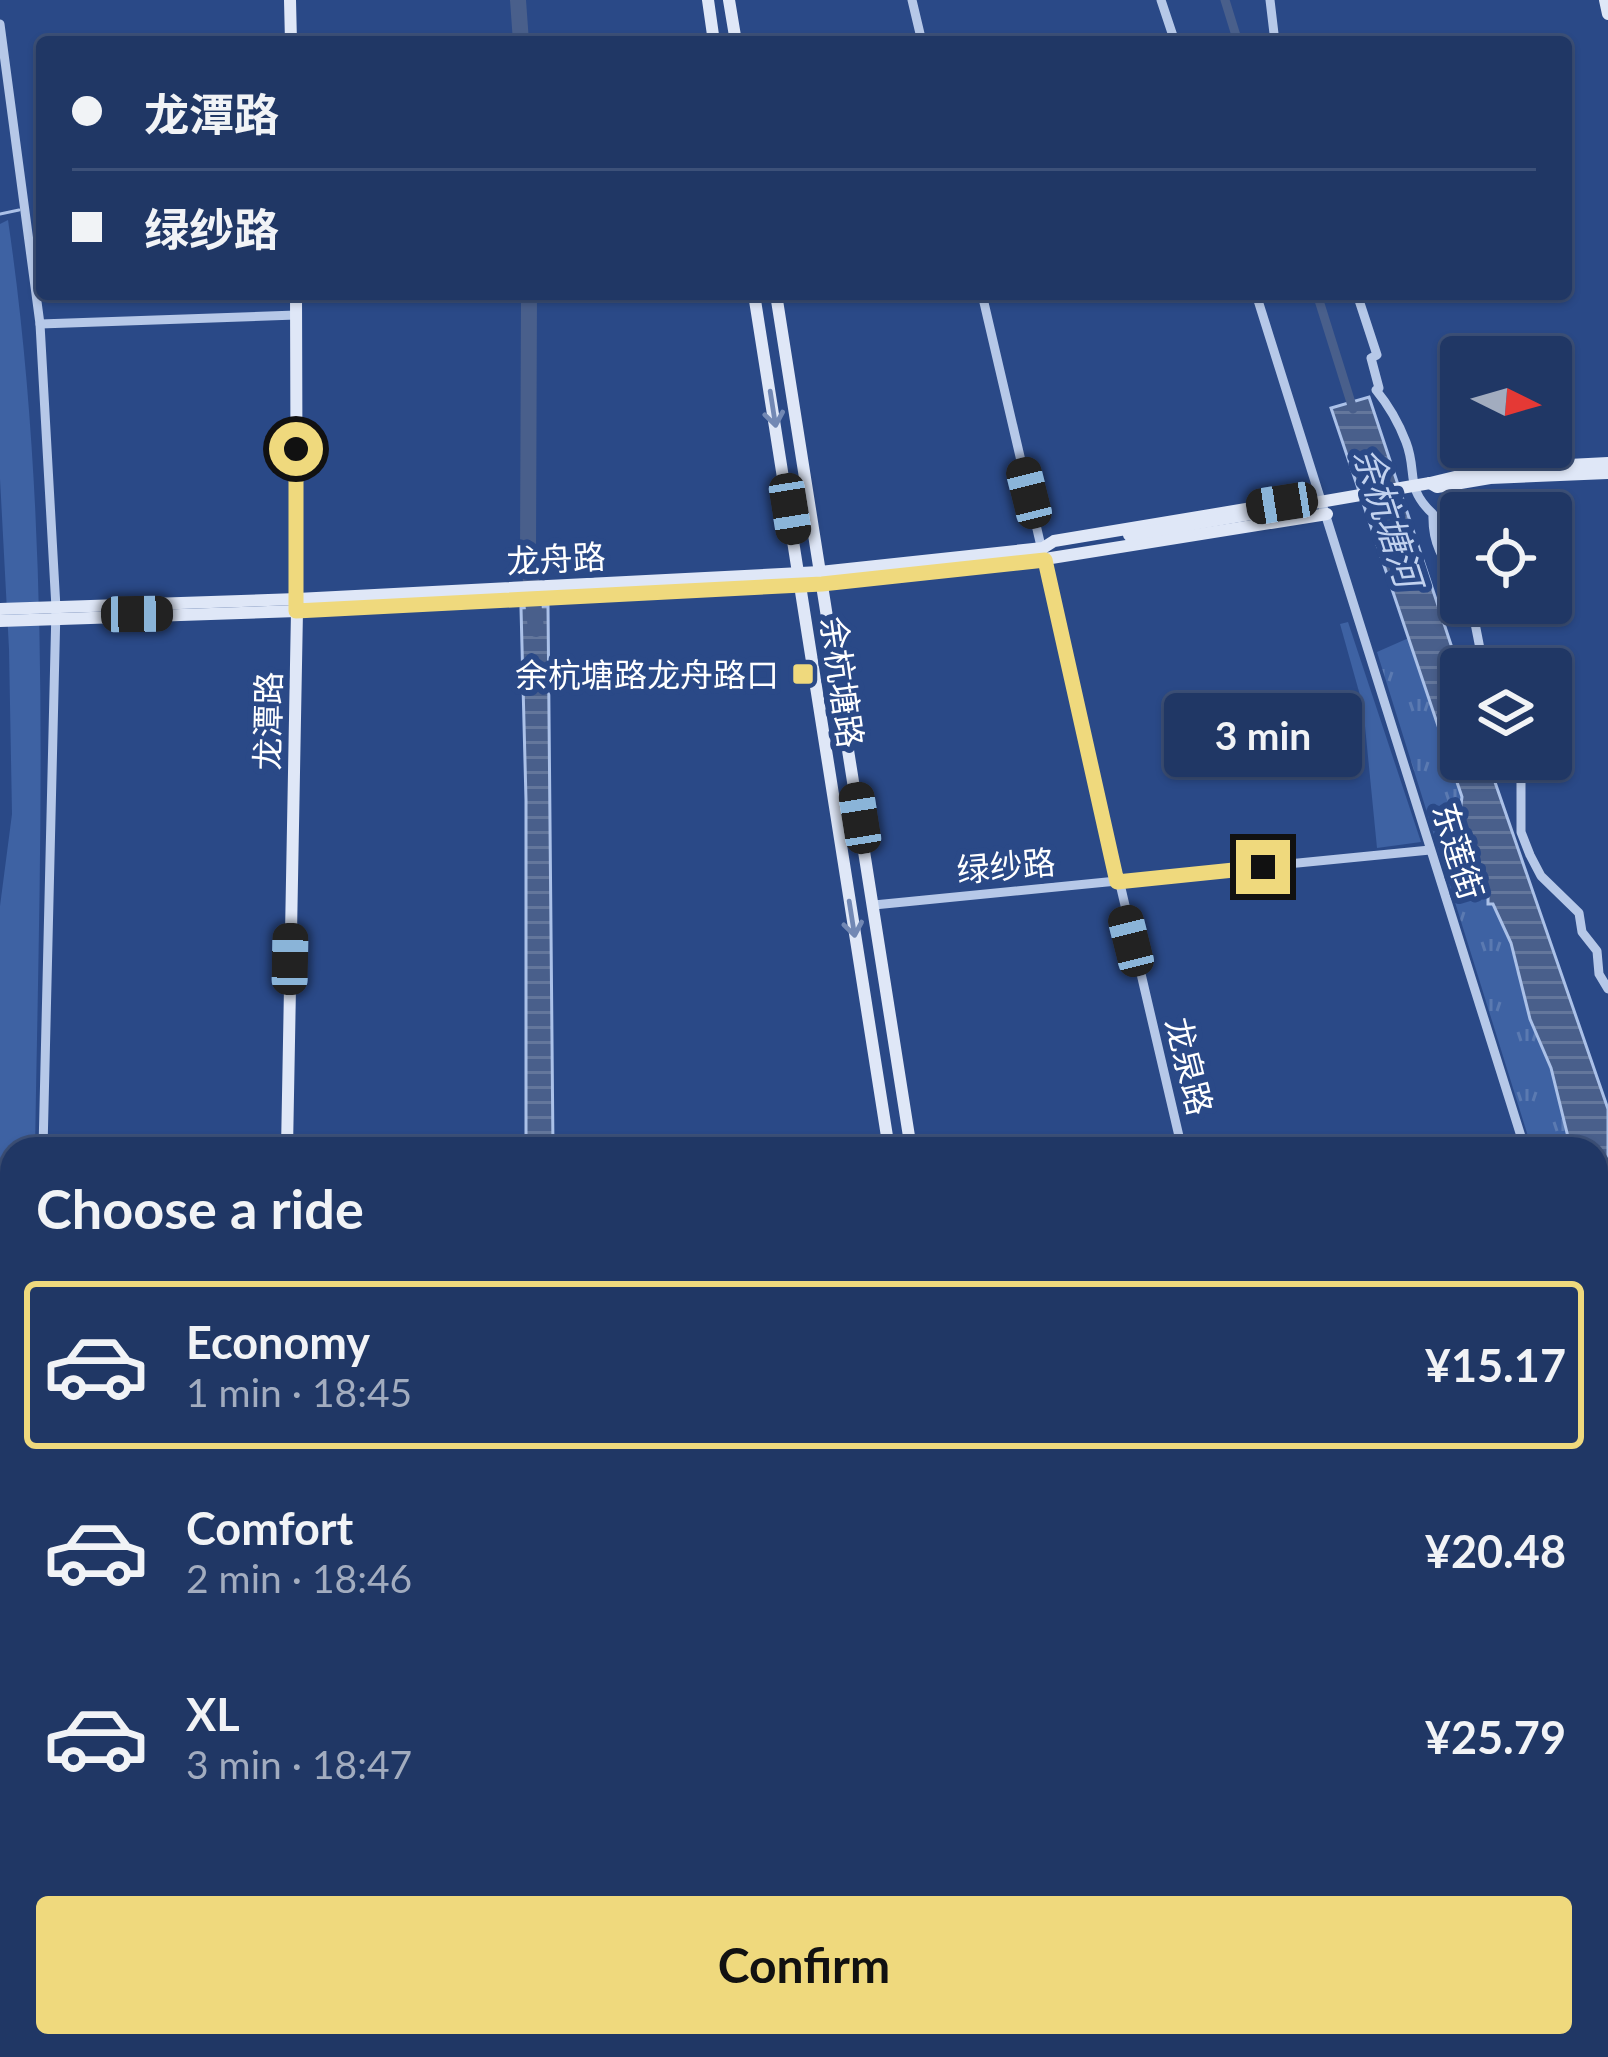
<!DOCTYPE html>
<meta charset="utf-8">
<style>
:root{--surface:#203765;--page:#283f6b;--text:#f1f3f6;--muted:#a2acbf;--line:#3d5179;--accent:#efd97d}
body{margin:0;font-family:Lato,"Noto Sans SC",sans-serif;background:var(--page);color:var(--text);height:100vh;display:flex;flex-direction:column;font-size:45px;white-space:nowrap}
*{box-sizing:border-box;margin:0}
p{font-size:39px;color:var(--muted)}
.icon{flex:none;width:66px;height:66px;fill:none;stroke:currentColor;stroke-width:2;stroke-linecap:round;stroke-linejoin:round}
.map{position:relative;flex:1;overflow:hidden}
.panel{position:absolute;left:0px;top:1137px;width:1608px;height:921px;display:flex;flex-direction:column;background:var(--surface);border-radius:36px 36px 0 0;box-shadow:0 3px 9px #0004,0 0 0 3px var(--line)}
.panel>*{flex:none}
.guide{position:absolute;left:36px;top:36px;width:1536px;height:264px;border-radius:12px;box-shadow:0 3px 9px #0004,0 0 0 3px var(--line);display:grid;align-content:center;height:264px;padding:0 36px;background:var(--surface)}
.needle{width:78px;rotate:95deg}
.tools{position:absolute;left:1440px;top:336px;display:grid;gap:24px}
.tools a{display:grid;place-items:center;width:132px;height:132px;border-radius:12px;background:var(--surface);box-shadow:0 3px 9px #0004,0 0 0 3px var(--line);font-size:60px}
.end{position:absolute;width:54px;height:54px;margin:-27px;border:15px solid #efd97d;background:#111;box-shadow:0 0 0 6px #111}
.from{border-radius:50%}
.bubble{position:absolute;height:84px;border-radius:12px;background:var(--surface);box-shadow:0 3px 9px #0004,0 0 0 3px var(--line);font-size:39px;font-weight:700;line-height:84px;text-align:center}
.car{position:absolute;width:36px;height:72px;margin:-36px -18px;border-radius:15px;box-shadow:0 0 9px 3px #0007;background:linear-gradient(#222 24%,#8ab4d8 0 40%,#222 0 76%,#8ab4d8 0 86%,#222 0)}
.guide b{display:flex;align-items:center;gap:42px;height:114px;font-size:45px}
.guide b+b{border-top:3px solid var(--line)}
.guide i{width:30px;height:30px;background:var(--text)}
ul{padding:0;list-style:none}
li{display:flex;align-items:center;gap:36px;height:168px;margin:0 24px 18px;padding:0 12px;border:6px solid transparent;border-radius:12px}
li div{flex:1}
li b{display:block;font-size:45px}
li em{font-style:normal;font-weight:700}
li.on{border-color:var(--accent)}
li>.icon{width:108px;height:108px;stroke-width:1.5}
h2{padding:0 36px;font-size:54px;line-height:144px}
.action{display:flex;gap:24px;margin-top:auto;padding:24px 36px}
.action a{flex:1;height:138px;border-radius:12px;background:var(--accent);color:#111;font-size:48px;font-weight:700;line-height:138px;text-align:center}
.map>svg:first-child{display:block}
.grass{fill:#3e62a3}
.park{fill:url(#park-tufts)}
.water{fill:url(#water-rules);stroke:#abc1e8;stroke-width:3}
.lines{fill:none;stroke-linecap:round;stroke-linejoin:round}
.stream{stroke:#abc1e8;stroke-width:3}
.canal{stroke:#495f8b;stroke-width:9}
.river{stroke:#495f8b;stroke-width:16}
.secondary-tunnel{stroke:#4a6499;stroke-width:12;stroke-dasharray:12 6;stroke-linecap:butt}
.street{stroke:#b6c8e8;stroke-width:9}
.secondary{stroke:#dfe7f7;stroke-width:12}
.secondary-bridge{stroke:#dfe7f7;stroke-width:12}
.oneway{stroke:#7288b4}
.route{stroke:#efd97d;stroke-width:15}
.poi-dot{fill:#efd97d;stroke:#2a4987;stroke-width:4.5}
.labels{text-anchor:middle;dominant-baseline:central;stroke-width:12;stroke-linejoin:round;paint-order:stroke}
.street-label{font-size:33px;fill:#fff;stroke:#2a4987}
.poi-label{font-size:33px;fill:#fff;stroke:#2a4987;text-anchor:end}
.water-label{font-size:36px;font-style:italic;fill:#c2d2ef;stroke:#2a4987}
</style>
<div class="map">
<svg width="1608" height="2057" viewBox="0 0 1608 2057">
<defs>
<pattern id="park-tufts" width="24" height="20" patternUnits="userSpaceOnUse" patternTransform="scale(3)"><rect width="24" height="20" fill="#3e62a3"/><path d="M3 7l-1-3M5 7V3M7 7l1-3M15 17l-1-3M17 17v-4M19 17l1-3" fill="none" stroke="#5b7ab1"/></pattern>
<pattern id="water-rules" width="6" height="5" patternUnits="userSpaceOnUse" patternTransform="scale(3)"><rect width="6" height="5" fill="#495f8b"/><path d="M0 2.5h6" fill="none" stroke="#64779c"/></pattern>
</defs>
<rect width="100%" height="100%" fill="#2a4987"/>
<g class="grass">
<path d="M8 220C53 526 40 840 35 1149H12V1317H6L0 1310V906L12 814 9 649 0 479V224Z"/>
<path d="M1348 622 1421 842 1377 848 1363 706 1340 624Z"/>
<path d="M1601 1216 1608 1240 1605 1380 1596 1349V1217Z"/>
<path d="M12 1401V1690L0 1689V1558Z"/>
<path d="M12 1729V1911L0 1803V1731Z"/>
<path d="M17 2046H229L116 2057H17Z"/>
</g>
<path class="park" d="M1411 637 1462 797 1456 837 1477 857 1480 891 1492 904 1511 943 1530 1019 1551 1068 1571 1149H1532L1377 652Z"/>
<g class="water">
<path d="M1369 397 1461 675V759H1487L1608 1109V1240L1596 1207V1149H1571L1551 1068 1530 1019 1511 943 1493 904H1488V897L1480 891 1477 857 1467 844 1456 843 1462 797 1331 408Z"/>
<path d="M548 606 553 1149H526V800L521 608Z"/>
</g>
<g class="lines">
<g class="stream">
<path d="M35 206 42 205"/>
<path d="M0 214 19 210"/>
</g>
<g class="canal">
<path d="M1225 0 1238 42"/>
<path d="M1317 294 1353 409"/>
</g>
<g class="river">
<path d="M518 0 521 42"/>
<path d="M529 294 528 553 536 629"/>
</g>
<path class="secondary-tunnel" d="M1106 2046 1109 2057"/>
<g class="street">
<path d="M912 0 922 42"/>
<path d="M1161 0 1175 42"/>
<path d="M1270 0 1275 42"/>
<path d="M0 24 40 324 56 608 43 1149"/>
<path d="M982 294 1182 1149"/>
<path d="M1256 294 1525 1149"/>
<path d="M1357 294 1377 355 1371 358 1379 388 1376 390C1390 407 1398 421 1406 442 1418 473 1404 487 1433 514 1432 545 1443 559 1461 583"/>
<path d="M40 324 296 315"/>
<path d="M1471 603 1484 669"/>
<path d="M1521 759V832L1530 855 1541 876 1579 913 1582 932 1597 951 1599 974 1608 989"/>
<path d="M874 905 1430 850"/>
<path d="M1596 1557 1608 1552"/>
<path d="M1596 1609 1608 1657"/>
<path d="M0 1710 12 1708"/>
<path d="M869 2049 903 2046"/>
</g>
<g class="secondary">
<path d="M290 0 291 42"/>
<path d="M708 0 714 42"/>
<path d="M729 0 736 42"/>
<path d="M1605 0 1608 14"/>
<path d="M754 294 889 1149"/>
<path d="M776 294 911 1149"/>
<path d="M1430 483 1488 469 1608 463"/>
<path d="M1430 483 1437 487 1490 478 1608 473"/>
<path d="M0 609 297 599 820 572 1043 548 1054 541 1258 507"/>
<path d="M0 621 297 611 822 584 1045 559 1327 514"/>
<path d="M287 1149 297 611 296 294"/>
<path d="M1596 1195 1608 1192"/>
<path d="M1596 1208 1608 1206"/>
<path d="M0 1335 12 1334"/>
<path d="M0 1354 12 1353"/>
<path d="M1596 1411 1608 1457"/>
<path d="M0 1958 12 1956"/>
<path d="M0 1973 12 1971"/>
<path d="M300 2046 301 2057"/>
<path d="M595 2046V2057"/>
<path d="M613 2046V2057"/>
<path d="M623 2046V2057"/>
<path d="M850 2046 852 2057"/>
<path d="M869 2046 871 2057"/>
<path d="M1098 2046 1101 2057"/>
<path d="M1121 2046 1123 2057"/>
</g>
<path class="secondary-bridge" d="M1129 535 1430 483"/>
</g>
<defs><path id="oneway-shaft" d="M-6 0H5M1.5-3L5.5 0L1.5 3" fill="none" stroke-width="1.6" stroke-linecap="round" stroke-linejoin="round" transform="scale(3)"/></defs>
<g class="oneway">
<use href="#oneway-shaft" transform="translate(773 409) rotate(81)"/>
<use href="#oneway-shaft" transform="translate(852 919) rotate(81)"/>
</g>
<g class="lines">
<path class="route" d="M296 449V611L822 584 1045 560 1117 882 1263 867"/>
</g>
<rect class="poi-dot" x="791" y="662" width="24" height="24" rx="6"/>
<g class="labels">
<g class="street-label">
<text transform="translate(556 558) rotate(-3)">龙舟路</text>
<text transform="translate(843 682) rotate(82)">余杭塘路</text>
<text transform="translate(267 721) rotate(-89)">龙潭路</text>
<text transform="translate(1459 851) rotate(73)">东莲街</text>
<text transform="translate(1006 865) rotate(-5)">绿纱路</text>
<text transform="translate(1190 1066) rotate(76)">龙泉路</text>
</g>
<g class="poi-label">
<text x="779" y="674">余杭塘路龙舟路口</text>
</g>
<g class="water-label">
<text transform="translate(1389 517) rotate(72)">余杭塘河</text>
</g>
</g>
</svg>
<div class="tools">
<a><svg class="needle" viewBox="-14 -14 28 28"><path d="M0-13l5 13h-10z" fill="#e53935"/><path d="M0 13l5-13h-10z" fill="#a2acbf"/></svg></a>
<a><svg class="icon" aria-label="locate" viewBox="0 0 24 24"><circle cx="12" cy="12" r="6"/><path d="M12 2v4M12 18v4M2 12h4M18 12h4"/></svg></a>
<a><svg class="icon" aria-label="layers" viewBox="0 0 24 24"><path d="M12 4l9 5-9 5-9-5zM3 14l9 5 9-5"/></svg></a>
</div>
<i class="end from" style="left:296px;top:449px"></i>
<i class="end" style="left:1263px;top:867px"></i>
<div class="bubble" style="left:1164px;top:693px;width:198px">3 min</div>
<i class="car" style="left:1029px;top:493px;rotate:346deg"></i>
<i class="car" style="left:1282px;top:503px;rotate:261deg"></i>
<i class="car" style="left:790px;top:509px;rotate:171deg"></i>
<i class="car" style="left:137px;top:614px;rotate:89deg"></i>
<i class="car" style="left:860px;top:818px;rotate:351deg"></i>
<i class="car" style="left:1131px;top:941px;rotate:346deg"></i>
<i class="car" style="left:290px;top:959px;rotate:1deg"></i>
<div class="guide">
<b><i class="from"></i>龙潭路</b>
<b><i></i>绿纱路</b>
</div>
<section class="panel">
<h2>Choose a ride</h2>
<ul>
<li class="on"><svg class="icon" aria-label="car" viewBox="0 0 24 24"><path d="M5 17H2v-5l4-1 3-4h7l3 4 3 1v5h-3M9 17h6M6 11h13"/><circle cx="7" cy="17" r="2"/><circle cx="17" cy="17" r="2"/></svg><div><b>Economy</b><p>1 min · 18:45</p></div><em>¥15.17</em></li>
<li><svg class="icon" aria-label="car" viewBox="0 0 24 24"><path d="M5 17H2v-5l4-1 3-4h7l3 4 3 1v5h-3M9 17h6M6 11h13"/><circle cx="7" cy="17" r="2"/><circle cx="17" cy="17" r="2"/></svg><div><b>Comfort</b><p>2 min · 18:46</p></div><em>¥20.48</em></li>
<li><svg class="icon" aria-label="car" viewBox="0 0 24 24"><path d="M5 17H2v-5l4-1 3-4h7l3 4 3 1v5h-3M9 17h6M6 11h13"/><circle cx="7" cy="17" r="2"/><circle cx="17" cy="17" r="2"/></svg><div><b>XL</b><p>3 min · 18:47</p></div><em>¥25.79</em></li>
</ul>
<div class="action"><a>Confirm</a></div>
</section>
</div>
